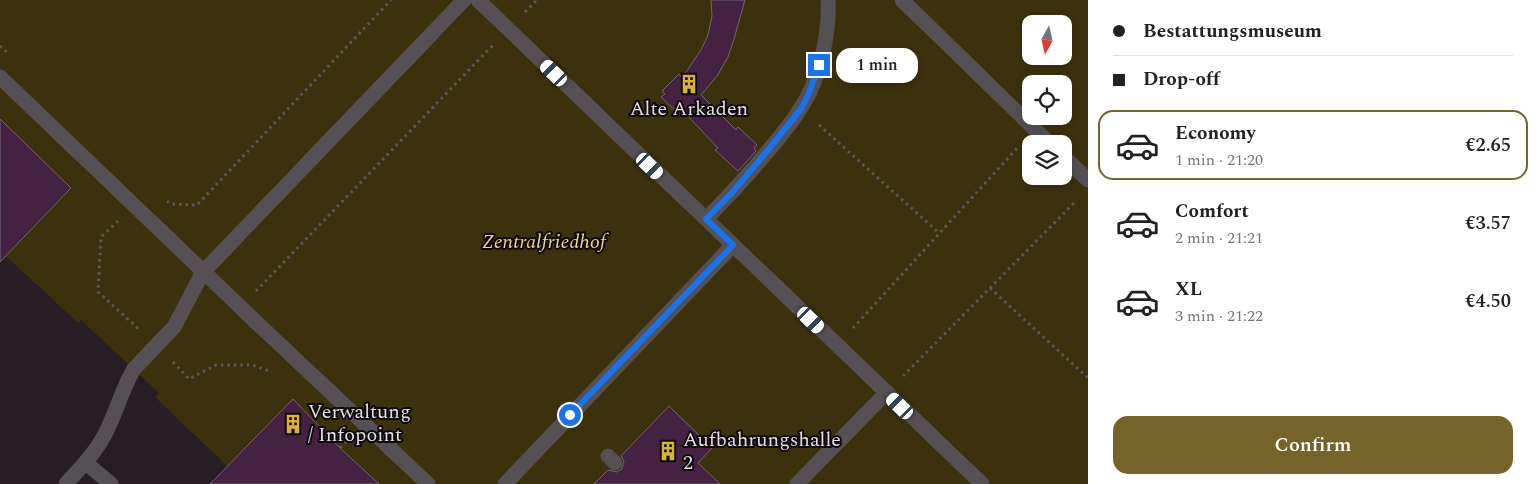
<!DOCTYPE html>
<meta charset="utf-8">
<style>
:root{--surface:#fff;--page:#f2f2f2;--text:#222;--muted:#767676;--line:#e0e0e0;--accent:#75632a}
body{margin:0;font-family:Spectral,serif;background:var(--page);color:var(--text);height:100vh;display:flex;flex-direction:column;font-size:19px;white-space:nowrap}
*{box-sizing:border-box;margin:0}
p{font-size:16px;color:var(--muted)}
.icon{flex:none;width:28px;height:28px;fill:none;stroke:currentColor;stroke-width:2;stroke-linecap:round;stroke-linejoin:round}
.map{position:relative;flex:1;overflow:hidden}
.sheet{display:flex;flex-direction:column;background:var(--surface);width:450px}
.sheet>*{flex:none}
.top-card{display:grid;align-content:center;height:110px;padding:0 25px;background:var(--surface)}
.needle{width:32px;rotate:188deg}
.fabs{position:absolute;left:1022px;top:15px;display:grid;gap:10px}
.fabs a{display:grid;place-items:center;width:50px;height:50px;border-radius:10px;background:var(--surface);box-shadow:0 2px 8px #0003;font-size:25px}
.end{position:absolute;width:22px;height:22px;margin:-11px;border:6px solid #1a73e8;background:#fff;box-shadow:0 0 0 2px #fff}
.from{border-radius:50%}
.bubble{position:absolute;height:35px;border-radius:15px;background:var(--surface);box-shadow:0 2px 8px #0003;font-size:16px;font-weight:600;line-height:35px;text-align:center}
.car{position:absolute;width:15px;height:30px;margin:-15px -8px;border-radius:6px;box-shadow:0 0 4px 1px #0007;background:linear-gradient(#fff 24%,#345 0 40%,#fff 0 76%,#345 0 86%,#fff 0)}
.top-card b{display:flex;align-items:center;gap:18px;height:48px;font-size:19px}
.top-card b+b{border-top:1px solid var(--line)}
.top-card i{width:12px;height:12px;background:var(--text)}
ul{padding:0;list-style:none}
li{display:flex;align-items:center;gap:15px;height:70px;margin:0 10px 8px;padding:0 15px;border:2px solid transparent;border-radius:15px}
li div{flex:1}
li b{display:block;font-size:19px}
li em{font-style:normal;font-weight:600}
li.current{border-color:var(--accent)}
li>.icon{width:45px;height:45px;stroke-width:1.5}
.action{display:flex;gap:10px;margin-top:auto;padding:10px 25px}
.action a{flex:1;height:58px;border-radius:15px;background:var(--accent);color:#fff;font-size:20px;font-weight:600;line-height:58px;text-align:center}
main{display:flex;flex:1;min-height:0}
.map>svg:first-child{display:block}
.green{fill:#3c310d;fill-rule:evenodd}
.building{fill:#452242;stroke:#736872}
.lines{fill:none;stroke-linecap:round;stroke-linejoin:round}
.path{stroke:#60575f;stroke-width:3;stroke-dasharray:2.5 4;stroke-linecap:butt}
.lane{stroke:#555054;stroke-width:15}
.street{stroke:#555054;stroke-width:15}
.route{stroke:#1a73e8;stroke-width:6}
.labels{text-anchor:middle;dominant-baseline:central;stroke-width:4;stroke-linejoin:round;paint-order:stroke}
.poi-label{font-size:20px;fill:#e3dce2;stroke:#0d090c;text-anchor:start}
.park-label{font-size:20px;font-style:italic;fill:#f2d687;stroke:#0d090c}
</style>
<main>
<div class="map">
<svg width="1088" height="484" viewBox="0 0 1088 484">
<rect width="100%" height="100%" fill="#261d25"/>
<path class="green" d="M0 0H1088V484H215L227 466 155 397 159 393 81 320 78 323 6 256 0 262ZM1031 24H1064V56H1031ZM1031 84H1064V116H1031ZM1031 144H1064V176H1031Z"/>
<g class="building">
<path d="M711 0H745L734 39 728 57 717 76 701 95 736 130 738 127 757 145 754 148 756 151 738 171 715 150 718 148 684 112 680 115 661 97 665 94 662 91 679 74 682 78 701 50 708 35 712 16Z"/>
<path d="M0 119 71 188 0 262Z"/>
<path d="M293 399 340 448 379 484H210Z"/>
<path d="M669 406 712 448 698 463 720 484H594L608 470 617 472 622 469 624 461 621 456Z"/>
</g>
<g class="lines">
<g class="path">
<path d="M525 12 537 0"/>
<path d="M0 46 9 54"/>
<path d="M819 125 939 233"/>
<path d="M167 201 171 204 197 205 391 0"/>
<path d="M118 221 101 237 98 292 140 330"/>
<path d="M990 288 1088 378"/>
<path d="M256 291 493 45"/>
<path d="M853 328 1019 146"/>
<path d="M173 362 189 379 216 365H252L272 372"/>
<path d="M903 376 1076 201"/>
<path d="M340 448 346 442"/>
</g>
<g class="lane">
<path d="M478 0 982 484"/>
<path d="M902 0 1050 144"/>
<path d="M0 77 256 322 428 484"/>
<path d="M1064 157 1088 180"/>
<path d="M706 219C733 192 758 164 782 134 788 126 795 118 800 109 819 82 830 33 828 0"/>
<path d="M134 369 174 327 203 272 464 0"/>
<path d="M608 456 615 463"/>
<path d="M86 463 111 484"/>
<path d="M505 484 733 245"/>
<path d="M797 484 887 392"/>
</g>
<path class="street" d="M66 484C78 470 92 457 101 441 115 419 120 392 134 369"/>
</g>
<g class="lines">
<path class="route" d="M570 415 733 245 706 219 731 194 768 150 801 109 809 93 819 65"/>
</g>
<defs>
<symbol id="building-bare" viewBox="-9 -9 18 18"><path d="M-4-6H4V6H1V3H-1V6H-4ZM-2.5-4.3h1.7v1.8h-1.7ZM.8-4.3h1.7v1.8H.8ZM-2.5-1h1.7V.8h-1.7ZM.8-1h1.7V.8H.8Z" fill="#dab333" stroke="#0d090c" stroke-width="2.5" paint-order="stroke"/></symbol>
</defs>
<g fill-rule="evenodd">
<use href="#building-bare" x="675" y="70" width="28" height="28"/>
<use href="#building-bare" x="279" y="410" width="28" height="28"/>
<use href="#building-bare" x="654" y="437" width="28" height="28"/>
</g>
<g class="labels">
<g class="poi-label">
<text x="689" y="109" text-anchor="middle">Alte Arkaden</text>
<text x="308" y="412">Verwaltung<tspan x="308" dy="23">/ Infopoint</tspan></text>
<text x="683" y="440">Aufbahrungshalle<tspan x="683" dy="23">2</tspan></text>
</g>
<g class="park-label">
<text x="544" y="242">Zentralfriedhof</text>
</g>
</g>
</svg>
<div class="fabs">
<a><svg class="needle" viewBox="-14 -14 28 28"><path d="M0-13l5 13h-10z" fill="#e53935"/><path d="M0 13l5-13h-10z" fill="#767676"/></svg></a>
<a><svg class="icon" aria-label="locate" viewBox="0 0 24 24"><circle cx="12" cy="12" r="6"/><path d="M12 2v4M12 18v4M2 12h4M18 12h4"/></svg></a>
<a><svg class="icon" aria-label="layers" viewBox="0 0 24 24"><path d="M12 4l9 5-9 5-9-5zM3 14l9 5 9-5"/></svg></a>
</div>
<i class="end from" style="left:570px;top:415px"></i>
<i class="end" style="left:819px;top:65px"></i>
<div class="bubble" style="left:836px;top:48px;width:82px">1 min</div>
<i class="car" style="left:554px;top:73px;rotate:314deg"></i>
<i class="car" style="left:650px;top:166px;rotate:134deg"></i>
<i class="car" style="left:811px;top:320px;rotate:134deg"></i>
<i class="car" style="left:900px;top:406px;rotate:314deg"></i>
</div>
<section class="sheet">
<div class="top-card">
<b><i class="from"></i>Bestattungsmuseum</b>
<b><i></i>Drop-off</b>
</div>
<ul>
<li class="current"><svg class="icon" aria-label="car" viewBox="0 0 24 24"><path d="M5 17H2v-5l4-1 3-4h7l3 4 3 1v5h-3M9 17h6M6 11h13"/><circle cx="7" cy="17" r="2"/><circle cx="17" cy="17" r="2"/></svg><div><b>Economy</b><p>1 min · 21:20</p></div><em>€2.65</em></li>
<li><svg class="icon" aria-label="car" viewBox="0 0 24 24"><path d="M5 17H2v-5l4-1 3-4h7l3 4 3 1v5h-3M9 17h6M6 11h13"/><circle cx="7" cy="17" r="2"/><circle cx="17" cy="17" r="2"/></svg><div><b>Comfort</b><p>2 min · 21:21</p></div><em>€3.57</em></li>
<li><svg class="icon" aria-label="car" viewBox="0 0 24 24"><path d="M5 17H2v-5l4-1 3-4h7l3 4 3 1v5h-3M9 17h6M6 11h13"/><circle cx="7" cy="17" r="2"/><circle cx="17" cy="17" r="2"/></svg><div><b>XL</b><p>3 min · 21:22</p></div><em>€4.50</em></li>
</ul>
<div class="action"><a>Confirm</a></div>
</section>
</main>
